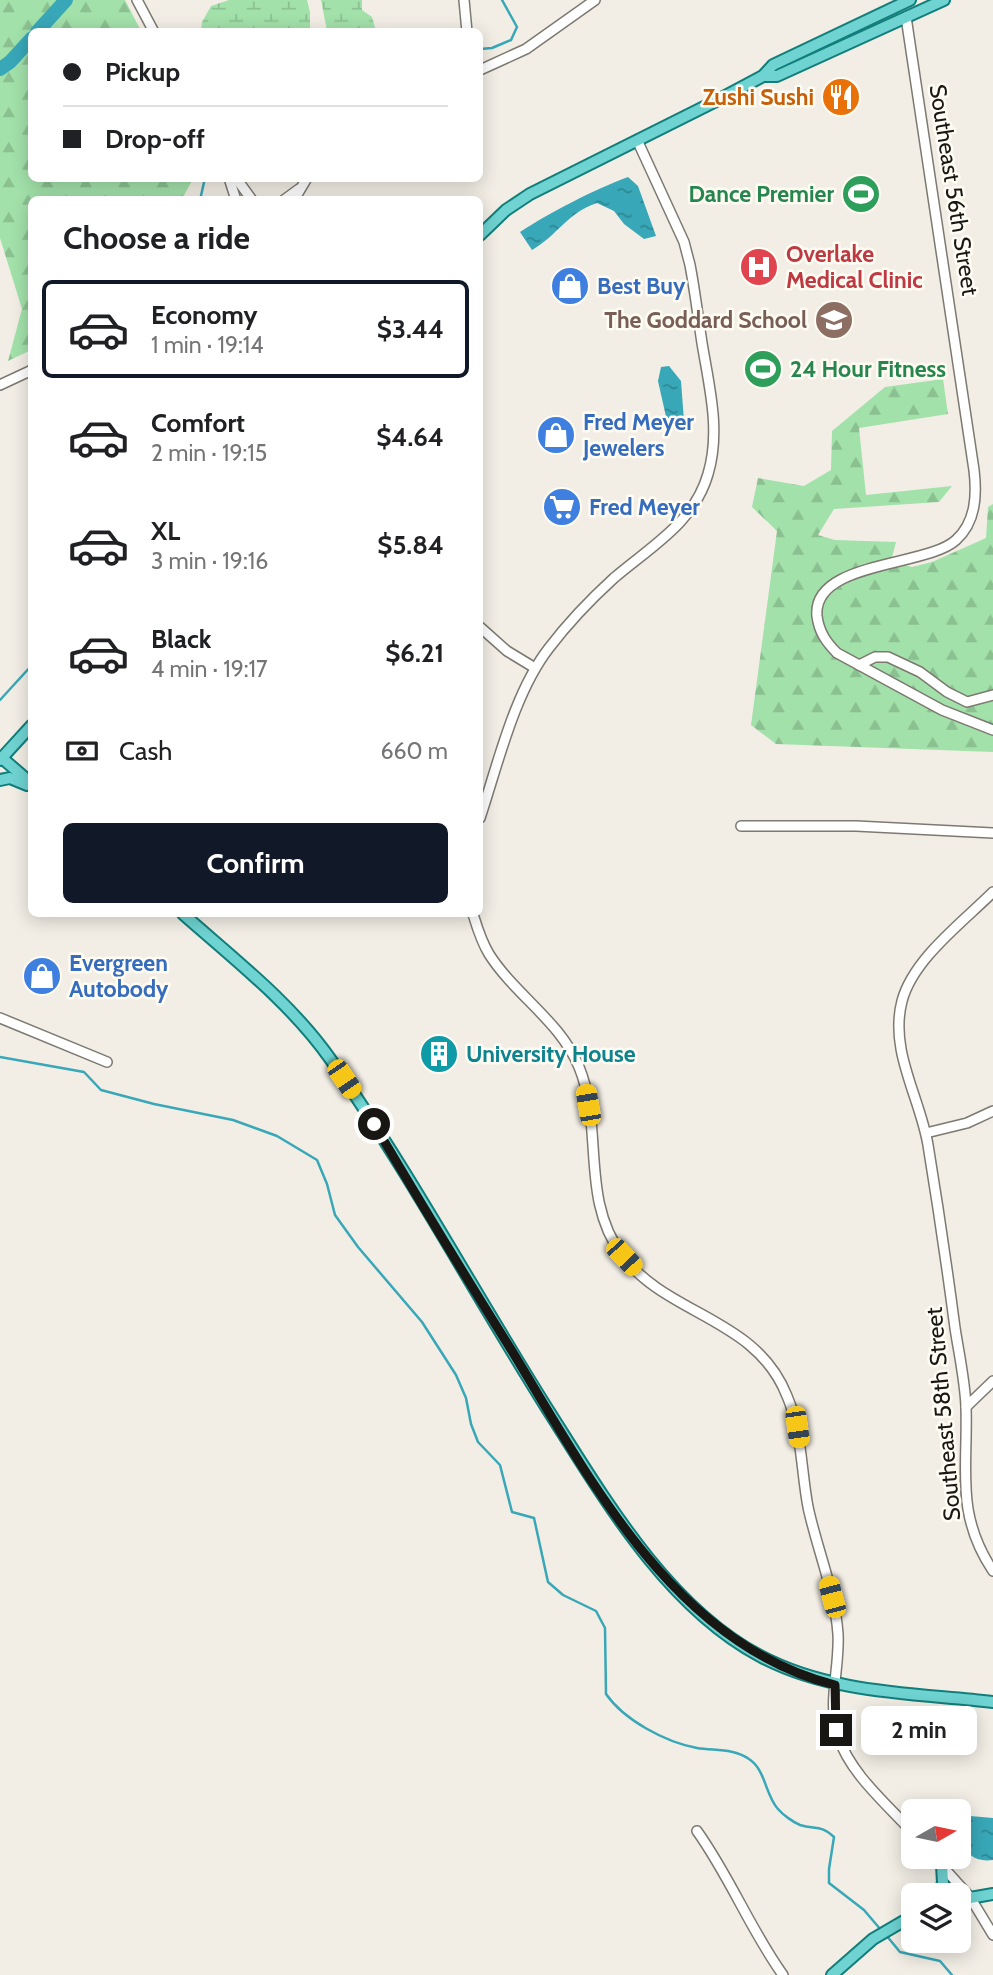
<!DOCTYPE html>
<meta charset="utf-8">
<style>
:root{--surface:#fff;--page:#f2f2f2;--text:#202124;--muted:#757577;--line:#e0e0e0;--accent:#111827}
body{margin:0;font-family:Cabin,sans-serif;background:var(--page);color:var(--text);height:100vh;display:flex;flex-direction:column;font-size:26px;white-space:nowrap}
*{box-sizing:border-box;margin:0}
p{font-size:23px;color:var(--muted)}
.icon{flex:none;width:38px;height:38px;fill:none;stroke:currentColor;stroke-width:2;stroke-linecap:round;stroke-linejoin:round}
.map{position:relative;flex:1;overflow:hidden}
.side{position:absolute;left:28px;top:196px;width:455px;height:721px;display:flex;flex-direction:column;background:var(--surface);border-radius:10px;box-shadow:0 4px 18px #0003}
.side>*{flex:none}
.guide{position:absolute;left:28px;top:28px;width:455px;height:154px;border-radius:10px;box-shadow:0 4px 18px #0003;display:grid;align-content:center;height:154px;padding:0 35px;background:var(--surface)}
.needle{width:46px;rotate:81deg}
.buttons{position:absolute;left:901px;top:1799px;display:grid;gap:14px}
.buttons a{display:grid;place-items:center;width:70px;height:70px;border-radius:10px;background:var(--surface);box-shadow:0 4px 18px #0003;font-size:35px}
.end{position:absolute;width:32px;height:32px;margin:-16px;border:9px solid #181713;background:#fff;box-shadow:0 0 0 4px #fff}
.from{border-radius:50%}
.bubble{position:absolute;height:49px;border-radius:10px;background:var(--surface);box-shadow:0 4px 18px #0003;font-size:23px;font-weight:800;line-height:49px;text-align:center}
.car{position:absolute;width:21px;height:42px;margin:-21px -10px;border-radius:9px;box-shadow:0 0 5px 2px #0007;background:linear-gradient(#f5c518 24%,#345 0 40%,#f5c518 0 76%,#345 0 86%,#f5c518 0)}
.guide b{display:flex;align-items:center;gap:24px;height:66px;font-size:26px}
.guide b+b{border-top:2px solid var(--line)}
.guide i{width:18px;height:18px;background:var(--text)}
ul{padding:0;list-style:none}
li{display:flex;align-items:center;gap:21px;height:98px;margin:0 14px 10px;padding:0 21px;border:4px solid transparent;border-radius:10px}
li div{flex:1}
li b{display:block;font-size:26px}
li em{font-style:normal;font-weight:800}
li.selected{border-color:var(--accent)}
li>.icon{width:63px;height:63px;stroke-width:1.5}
h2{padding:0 35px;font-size:32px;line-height:84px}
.pay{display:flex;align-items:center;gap:18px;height:77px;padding:0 35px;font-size:26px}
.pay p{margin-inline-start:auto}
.action{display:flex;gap:14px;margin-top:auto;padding:14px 35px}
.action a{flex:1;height:80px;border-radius:10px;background:var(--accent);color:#fff;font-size:28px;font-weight:800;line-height:80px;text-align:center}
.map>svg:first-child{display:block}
.forest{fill:url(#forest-firs)}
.wetland{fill:url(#wetland-marsh)}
.water{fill:url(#water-ripples)}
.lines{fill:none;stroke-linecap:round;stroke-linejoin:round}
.stream{stroke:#38a7b8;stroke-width:2.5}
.river{stroke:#38a7b8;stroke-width:14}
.minor-casing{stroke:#7d7971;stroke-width:12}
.major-casing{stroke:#127e7b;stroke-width:14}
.minor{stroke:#fff;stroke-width:9}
.major{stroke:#6ed3d1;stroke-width:10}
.route{stroke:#181713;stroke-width:9}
.labels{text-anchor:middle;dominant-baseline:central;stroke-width:5;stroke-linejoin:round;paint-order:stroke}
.food-label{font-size:23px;font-weight:bold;fill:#c56008;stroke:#fffcf4;text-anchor:end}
.street-label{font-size:23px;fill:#181713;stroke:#fffcf4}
.leisure-label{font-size:23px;font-weight:bold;fill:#27864d;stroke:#fffcf4;text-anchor:end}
.health-label{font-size:23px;font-weight:bold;fill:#be3a42;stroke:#fffcf4;text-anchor:start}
.shop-label{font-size:23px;font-weight:bold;fill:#366cbe;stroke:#fffcf4;text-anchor:start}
.education-label{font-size:23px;font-weight:bold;fill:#785e54;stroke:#fffcf4;text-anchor:end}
.culture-label{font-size:23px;font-weight:bold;fill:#0d838f;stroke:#fffcf4;text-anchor:start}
</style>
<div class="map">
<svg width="993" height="1975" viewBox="0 0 993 1975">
<defs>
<pattern id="forest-firs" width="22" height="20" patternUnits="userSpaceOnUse" patternTransform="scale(1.75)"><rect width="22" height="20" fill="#a2e1aa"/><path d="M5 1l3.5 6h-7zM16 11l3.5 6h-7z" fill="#8bc091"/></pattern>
<pattern id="wetland-marsh" width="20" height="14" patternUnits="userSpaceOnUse" patternTransform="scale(1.75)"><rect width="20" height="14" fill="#a2e1aa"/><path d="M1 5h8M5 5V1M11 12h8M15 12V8" fill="none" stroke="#8bc091"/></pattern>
<pattern id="water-ripples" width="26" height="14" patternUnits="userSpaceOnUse" patternTransform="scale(1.75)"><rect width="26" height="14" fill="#38a7b8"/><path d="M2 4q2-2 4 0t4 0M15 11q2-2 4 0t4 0" fill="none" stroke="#2e8794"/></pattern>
</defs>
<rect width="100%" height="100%" fill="#f2eee5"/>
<g class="forest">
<path d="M0 0H125L141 31 32 32V178L193 179 182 199 32 200 31 350 8 361 22 309 0 238Z"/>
<path d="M943 379 948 414 859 428 866 495 952 486 939 502 834 509 818 535 835 540 896 542 891 561 912 567 932 562 986 538 988 507 993 504V752L776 744 751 725 777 531 752 507 758 478 804 486 831 470 832 431 885 387Z"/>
</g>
<g class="wetland">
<path d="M229 0H307L310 12V31H201L202 22 211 6Z"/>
<path d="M321 0H362V10L372 17 376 31H327Z"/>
</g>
<g class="water">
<path d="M628 177 638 186 656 236 644 239 624 224 614 211 597 203C567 213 557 236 532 250L520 232C551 212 593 190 628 177Z"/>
<path d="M669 366 681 381 684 421 675 425 667 421 658 381 661 367Z"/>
<path d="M959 1815 993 1818V1860C976 1862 970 1856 959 1844Z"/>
</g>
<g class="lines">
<g class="stream">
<path d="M480 49 492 48 511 40 517 27 502 0"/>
<path d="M200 200 205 178"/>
<path d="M0 700 32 665"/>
<path d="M0 1057 84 1072 101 1090 154 1104 233 1120 277 1136 317 1160 327 1184 335 1215 358 1247 422 1322 456 1375 466 1398 471 1424 478 1442 500 1465 512 1512 534 1518 548 1582 563 1595 596 1611 605 1628 606 1694C624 1720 665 1742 697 1748 715 1751 733 1748 749 1759 766 1770 765 1795 778 1809 783 1815 793 1822 800 1825 815 1830 820 1824 834 1837L829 1869V1883L864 1910 881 1930"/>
<path d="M886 1935 900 1952 940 1961 952 1975"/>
</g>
<g class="river">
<path d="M37 32 66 0"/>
<path d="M0 69 10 62 32 38"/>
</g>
<defs>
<g id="minor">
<path d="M137 0 154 32"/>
<path d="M464 0 467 32"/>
<path d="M906 17 974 470C977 495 976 522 956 540 927 567 812 561 817 616 819 632 826 642 837 653L942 710 993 730"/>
<path d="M480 70 526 49 595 0"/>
<path d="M229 178 236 200"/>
<path d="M236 178 252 200"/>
<path d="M284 200 299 189"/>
<path d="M294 200 307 178"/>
<path d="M0 385 32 370"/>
<path d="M480 627 507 651 535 668"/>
<path d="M859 665 875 657H888L920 672 947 692 967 702 993 695"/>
<path d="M480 818C498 764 514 693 549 648 568 623 591 599 614 578 650 547 694 523 708 474 721 431 709 386 702 343 698 317 695 291 690 265L684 242 638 142"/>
<path d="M741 826H856L993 833"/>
<path d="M993 892C963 922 913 959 902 1001 889 1051 920 1097 928 1145 938 1206 947 1267 955 1328 959 1354 965 1381 966 1407 968 1470 955 1514 993 1571"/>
<path d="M473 914C477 927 481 941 489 954 515 995 561 1022 579 1067 604 1128 580 1199 622 1255 667 1316 756 1317 787 1396 802 1431 801 1470 808 1507 817 1549 835 1591 838 1634 840 1667 827 1703 838 1736 850 1774 888 1805 914 1834"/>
<path d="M0 1018 107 1062"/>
<path d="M926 1133 967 1123 993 1111"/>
<path d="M966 1407 993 1381"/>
<path d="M697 1831C730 1877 750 1929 783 1975"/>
<path d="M934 1857 970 1897 993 1935"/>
</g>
<g id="major">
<path d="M763 76H777L944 0"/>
<path d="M480 235 506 210 530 194 716 101 763 76 773 65 910 0"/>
<path d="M2 758 32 784"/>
<path d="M0 760 32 725"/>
<path d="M0 780 10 778 27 785"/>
<path d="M183 914C234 959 292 1004 331 1060 410 1173 475 1294 548 1410 604 1498 666 1606 760 1656 831 1694 915 1693 993 1702"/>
<path d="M938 1895 943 1883 942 1865"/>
<path d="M959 1900 993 1894"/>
<path d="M832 1975 873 1939 914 1915"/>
</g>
</defs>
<use href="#minor" class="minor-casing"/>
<use href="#major" class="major-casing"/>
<use href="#minor" class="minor"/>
<use href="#major" class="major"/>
</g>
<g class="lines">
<path class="route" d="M374 1124C419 1200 465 1276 512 1351 591 1481 675 1645 835 1685L836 1730"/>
</g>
<defs>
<symbol id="restaurant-disc" viewBox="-11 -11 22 22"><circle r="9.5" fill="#e8710a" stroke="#fffcf4"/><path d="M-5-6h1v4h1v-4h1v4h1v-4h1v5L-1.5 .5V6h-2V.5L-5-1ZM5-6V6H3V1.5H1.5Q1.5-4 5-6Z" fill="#fff"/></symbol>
<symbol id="stadium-disc" viewBox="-11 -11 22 22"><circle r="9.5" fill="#2e9e5b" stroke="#fffcf4"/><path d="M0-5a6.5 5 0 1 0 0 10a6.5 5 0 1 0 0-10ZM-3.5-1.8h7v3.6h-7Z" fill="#fff"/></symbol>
<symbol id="hospital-disc" viewBox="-11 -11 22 22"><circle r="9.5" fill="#e0444e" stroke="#fffcf4"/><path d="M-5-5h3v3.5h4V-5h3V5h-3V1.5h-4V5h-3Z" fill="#fff"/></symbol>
<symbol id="shop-disc" viewBox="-11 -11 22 22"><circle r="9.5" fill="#3f7fe0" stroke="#fffcf4"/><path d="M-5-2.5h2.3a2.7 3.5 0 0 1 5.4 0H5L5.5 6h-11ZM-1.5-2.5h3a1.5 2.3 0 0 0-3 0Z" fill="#fff"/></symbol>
<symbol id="school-disc" viewBox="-11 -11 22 22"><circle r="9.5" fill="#8d6e63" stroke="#fffcf4"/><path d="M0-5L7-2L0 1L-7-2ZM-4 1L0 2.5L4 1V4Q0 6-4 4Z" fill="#fff"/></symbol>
<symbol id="supermarket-disc" viewBox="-11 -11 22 22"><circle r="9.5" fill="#3f7fe0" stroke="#fffcf4"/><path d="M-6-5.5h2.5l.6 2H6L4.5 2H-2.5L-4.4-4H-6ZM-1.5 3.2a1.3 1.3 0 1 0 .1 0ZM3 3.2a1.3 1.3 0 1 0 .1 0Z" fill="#fff"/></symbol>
<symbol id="building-disc" viewBox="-11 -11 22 22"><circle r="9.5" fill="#0f9aa8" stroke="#fffcf4"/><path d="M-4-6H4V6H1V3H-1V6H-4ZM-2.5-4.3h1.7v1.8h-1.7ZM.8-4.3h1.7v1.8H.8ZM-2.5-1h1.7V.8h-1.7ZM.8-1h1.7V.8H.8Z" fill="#fff"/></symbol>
</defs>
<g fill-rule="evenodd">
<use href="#restaurant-disc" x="819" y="75" width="44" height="44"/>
<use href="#stadium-disc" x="839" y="172" width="44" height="44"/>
<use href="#hospital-disc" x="737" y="245" width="44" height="44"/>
<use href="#shop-disc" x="548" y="264" width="44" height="44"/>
<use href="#school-disc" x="812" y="298" width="44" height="44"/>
<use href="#stadium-disc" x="741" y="347" width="44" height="44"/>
<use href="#shop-disc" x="534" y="413" width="44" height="44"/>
<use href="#supermarket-disc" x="540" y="485" width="44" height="44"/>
<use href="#shop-disc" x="20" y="954" width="44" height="44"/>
<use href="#building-disc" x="417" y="1032" width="44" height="44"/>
</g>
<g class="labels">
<g class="food-label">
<text x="814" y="97">Zushi Sushi</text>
</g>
<g class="street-label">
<text transform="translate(954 190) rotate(81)">Southeast 56th Street</text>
<text transform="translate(943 1414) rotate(-95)">Southeast 58th Street</text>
</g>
<g class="leisure-label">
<text x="834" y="194">Dance Premier</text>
<text x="790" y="369" text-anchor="start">24 Hour Fitness</text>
</g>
<g class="health-label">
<text x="786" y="254">Overlake<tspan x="786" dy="26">Medical Clinic</tspan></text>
</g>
<g class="shop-label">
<text x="597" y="286">Best Buy</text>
<text x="583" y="422">Fred Meyer<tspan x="583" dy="26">Jewelers</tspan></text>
<text x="589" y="507">Fred Meyer</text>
<text x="69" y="963">Evergreen<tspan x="69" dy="26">Autobody</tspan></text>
</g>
<g class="education-label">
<text x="807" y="320">The Goddard School</text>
</g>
<g class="culture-label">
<text x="466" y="1054">University House</text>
</g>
</g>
</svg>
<div class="buttons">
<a><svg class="needle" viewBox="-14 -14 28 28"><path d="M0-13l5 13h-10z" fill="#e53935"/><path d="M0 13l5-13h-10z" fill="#757577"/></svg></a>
<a><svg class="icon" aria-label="layers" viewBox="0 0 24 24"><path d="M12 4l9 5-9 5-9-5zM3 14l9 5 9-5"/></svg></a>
</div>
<i class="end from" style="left:374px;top:1124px"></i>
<i class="end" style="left:836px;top:1730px"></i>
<div class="bubble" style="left:861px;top:1706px;width:116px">2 min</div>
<i class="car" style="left:344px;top:1079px;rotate:146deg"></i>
<i class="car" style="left:588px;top:1105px;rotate:350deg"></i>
<i class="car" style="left:624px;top:1257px;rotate:137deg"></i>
<i class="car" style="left:797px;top:1427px;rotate:172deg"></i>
<i class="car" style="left:832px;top:1597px;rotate:345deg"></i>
<div class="guide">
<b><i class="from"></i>Pickup</b>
<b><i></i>Drop-off</b>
</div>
<section class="side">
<h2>Choose a ride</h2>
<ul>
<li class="selected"><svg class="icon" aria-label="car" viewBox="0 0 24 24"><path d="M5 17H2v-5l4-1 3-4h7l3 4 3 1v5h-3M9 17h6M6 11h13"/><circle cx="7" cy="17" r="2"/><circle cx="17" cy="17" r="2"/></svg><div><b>Economy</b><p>1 min · 19:14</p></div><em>$3.44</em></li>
<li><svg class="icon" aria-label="car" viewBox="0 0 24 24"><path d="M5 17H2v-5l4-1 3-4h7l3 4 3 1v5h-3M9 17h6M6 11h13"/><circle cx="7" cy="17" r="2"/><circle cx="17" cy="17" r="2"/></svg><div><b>Comfort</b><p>2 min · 19:15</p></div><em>$4.64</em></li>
<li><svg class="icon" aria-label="car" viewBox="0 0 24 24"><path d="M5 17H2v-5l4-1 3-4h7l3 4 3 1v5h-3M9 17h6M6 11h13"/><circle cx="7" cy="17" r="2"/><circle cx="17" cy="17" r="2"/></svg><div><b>XL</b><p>3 min · 19:16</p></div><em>$5.84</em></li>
<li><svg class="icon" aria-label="car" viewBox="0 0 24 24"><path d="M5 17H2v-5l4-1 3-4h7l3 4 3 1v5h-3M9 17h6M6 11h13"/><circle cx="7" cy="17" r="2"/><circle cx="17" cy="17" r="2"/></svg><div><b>Black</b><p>4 min · 19:17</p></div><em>$6.21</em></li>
</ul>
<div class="pay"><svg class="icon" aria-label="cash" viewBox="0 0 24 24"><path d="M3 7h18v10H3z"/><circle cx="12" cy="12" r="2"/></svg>Cash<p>660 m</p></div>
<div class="action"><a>Confirm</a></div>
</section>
</div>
